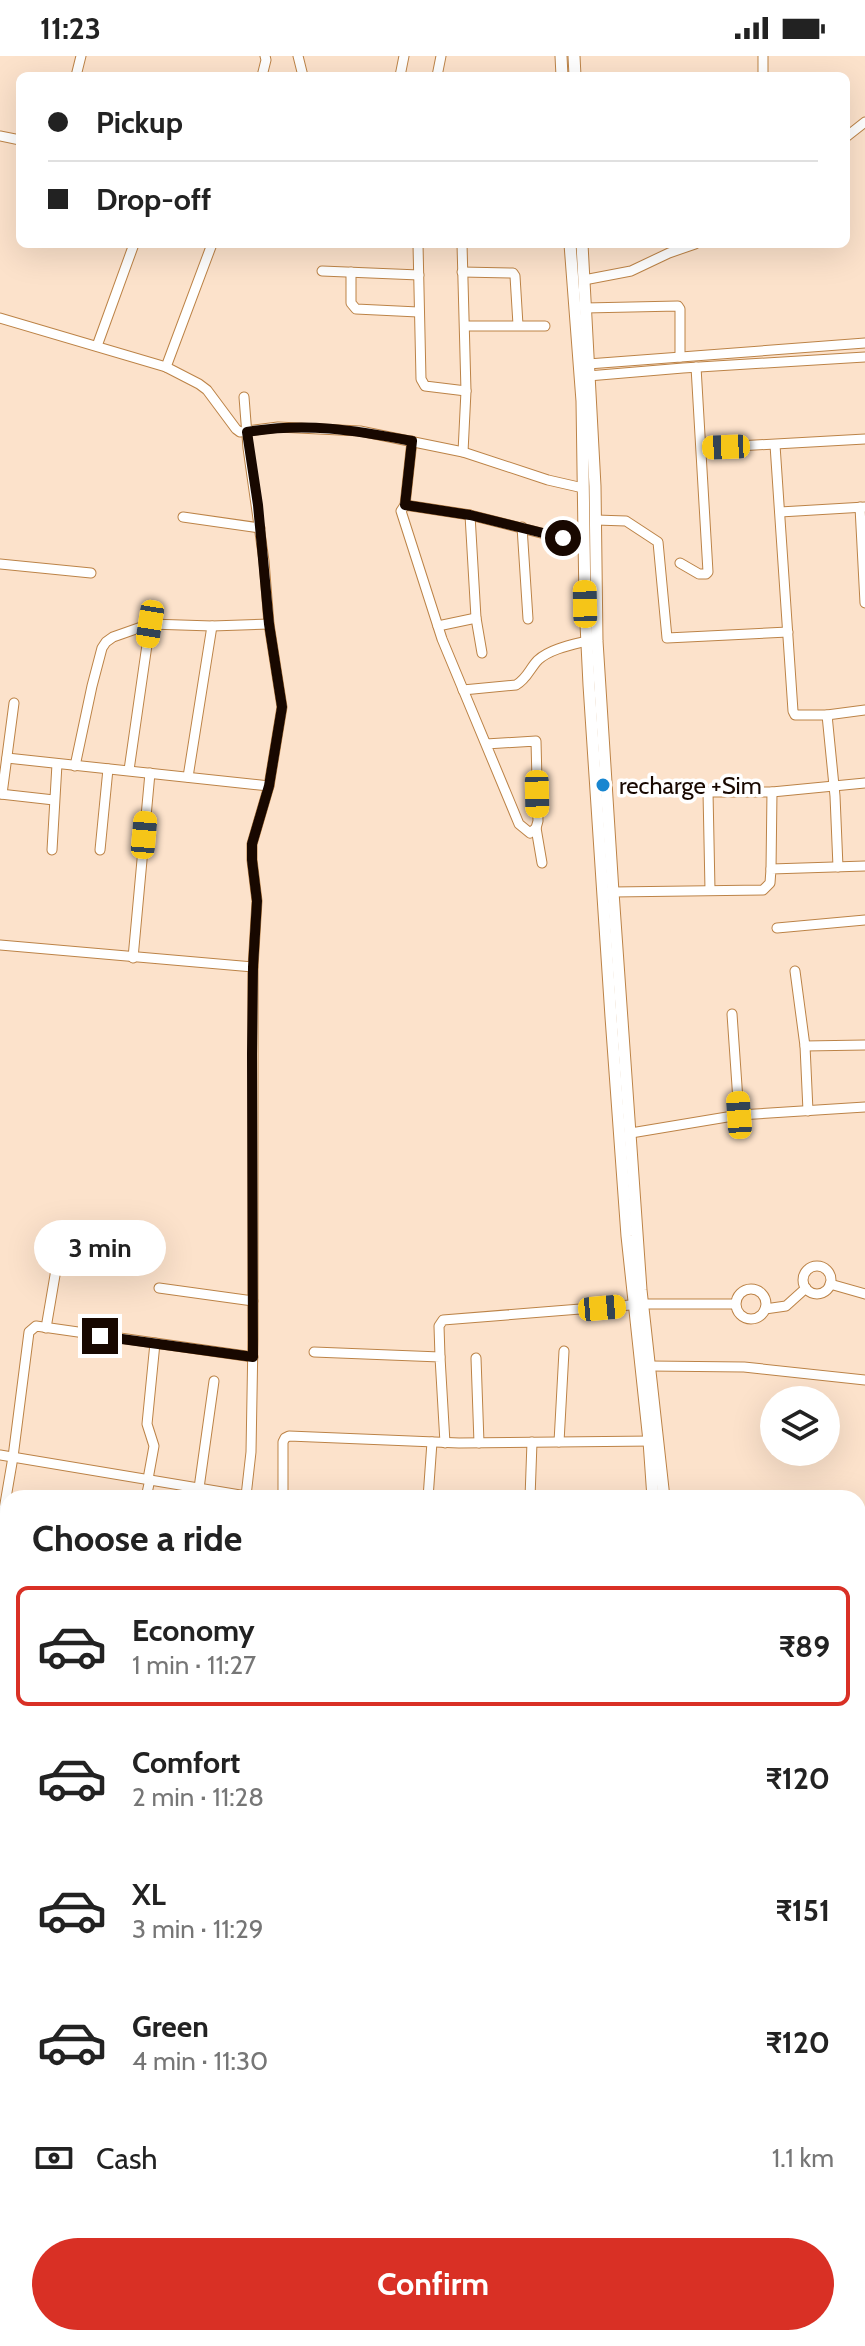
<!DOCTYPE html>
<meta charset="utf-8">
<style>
:root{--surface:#fff;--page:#f2f2f2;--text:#222;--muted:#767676;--line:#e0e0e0;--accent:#d93025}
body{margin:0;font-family:Cabin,sans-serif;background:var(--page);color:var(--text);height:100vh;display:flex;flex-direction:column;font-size:30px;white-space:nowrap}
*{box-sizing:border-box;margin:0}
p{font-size:26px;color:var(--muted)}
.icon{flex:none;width:44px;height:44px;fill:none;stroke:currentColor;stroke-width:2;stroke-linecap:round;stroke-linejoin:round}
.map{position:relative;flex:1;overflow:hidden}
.side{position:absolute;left:0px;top:1434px;width:866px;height:856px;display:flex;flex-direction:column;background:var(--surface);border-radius:24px 24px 0 0;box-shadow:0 8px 32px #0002}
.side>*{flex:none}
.banner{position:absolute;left:16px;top:16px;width:834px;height:176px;border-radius:12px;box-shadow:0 8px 32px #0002;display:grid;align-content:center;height:176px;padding:0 32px;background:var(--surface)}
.buttons{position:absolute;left:760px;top:1330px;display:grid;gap:16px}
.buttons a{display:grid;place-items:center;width:80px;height:80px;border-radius:50%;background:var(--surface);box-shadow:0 8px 32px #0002;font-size:40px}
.end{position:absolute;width:36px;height:36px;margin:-18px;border:10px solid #180800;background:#fff;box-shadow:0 0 0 4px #fff}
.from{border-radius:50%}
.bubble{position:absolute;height:56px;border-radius:28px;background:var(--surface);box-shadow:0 8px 32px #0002;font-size:26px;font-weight:700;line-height:56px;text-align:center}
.car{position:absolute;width:24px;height:48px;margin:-24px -12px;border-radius:10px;box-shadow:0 0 6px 2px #0007;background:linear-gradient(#f5c518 24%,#345 0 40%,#f5c518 0 76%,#345 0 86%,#f5c518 0)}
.banner b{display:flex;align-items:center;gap:28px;height:76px;font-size:30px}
.banner b+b{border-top:2px solid var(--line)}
.banner i{width:20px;height:20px;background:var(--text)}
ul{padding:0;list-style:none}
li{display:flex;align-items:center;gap:24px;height:120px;margin:0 16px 12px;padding:0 16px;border:4px solid transparent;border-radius:12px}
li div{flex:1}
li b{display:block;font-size:30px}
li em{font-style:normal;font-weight:700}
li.selected{border-color:var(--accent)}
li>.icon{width:72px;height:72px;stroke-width:1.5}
h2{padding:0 32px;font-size:36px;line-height:96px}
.pay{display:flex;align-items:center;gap:20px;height:88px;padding:0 32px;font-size:30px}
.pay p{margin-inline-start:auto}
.primary-button{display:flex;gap:16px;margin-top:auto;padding:16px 32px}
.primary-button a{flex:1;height:92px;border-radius:48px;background:var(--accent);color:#fff;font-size:32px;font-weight:700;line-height:92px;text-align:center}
.status{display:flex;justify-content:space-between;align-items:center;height:56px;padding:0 40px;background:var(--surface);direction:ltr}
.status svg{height:22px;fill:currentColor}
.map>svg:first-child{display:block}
.water{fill:#88af2d}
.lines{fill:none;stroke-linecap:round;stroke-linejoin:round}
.minor-casing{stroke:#bc8347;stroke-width:11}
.tertiary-casing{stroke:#bc8347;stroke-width:13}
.minor{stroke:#fff;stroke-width:9}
.tertiary{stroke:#fff;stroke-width:11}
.route{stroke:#180800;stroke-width:10}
.poi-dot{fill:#1886d0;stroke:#fff;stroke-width:3}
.labels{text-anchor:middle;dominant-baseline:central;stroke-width:7;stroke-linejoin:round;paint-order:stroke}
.poi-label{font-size:24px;fill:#180800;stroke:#fff;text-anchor:start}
</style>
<div class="status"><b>11:23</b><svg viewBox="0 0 49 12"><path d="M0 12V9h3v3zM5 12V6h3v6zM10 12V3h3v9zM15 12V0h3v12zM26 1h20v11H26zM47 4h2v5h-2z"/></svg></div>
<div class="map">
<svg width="865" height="2290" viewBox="0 0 865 2290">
<rect width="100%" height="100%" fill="#fce2cb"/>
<path class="water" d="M2 1615H8V1745L0 1742Z"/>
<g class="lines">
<defs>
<g id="minor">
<path d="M298 0 303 20"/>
<path d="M76 20 81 0"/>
<path d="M262 20 266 4 265 0"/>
<path d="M400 20 404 0"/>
<path d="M437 20 441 0"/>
<path d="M763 20V0"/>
<path d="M0 80 20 84"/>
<path d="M846 81 865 66"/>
<path d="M418 188 421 323 425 330 466 335"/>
<path d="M462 188 466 335 463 396"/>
<path d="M322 215 419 219"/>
<path d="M351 216V247L356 253 418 256"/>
<path d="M462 216 513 217 515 220 518 269"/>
<path d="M584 224 631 215 669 197 695 188"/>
<path d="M585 252 678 250 680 253V301"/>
<path d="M0 262 166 311 199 328 207 334 236 373 240 376 278 371 360 375 463 396 548 424 583 432"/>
<path d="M465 270H545"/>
<path d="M97 290 134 188"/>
<path d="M588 308 865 287"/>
<path d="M166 311 212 188"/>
<path d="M588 320 683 312 865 301"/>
<path d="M244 341 248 392 264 505 269 568 282 651 269 730 252 788V804L257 845 253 911"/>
<path d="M775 389 793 655 795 659H827"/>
<path d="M702 392 865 383"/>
<path d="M405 449 412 385"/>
<path d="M860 451 865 547"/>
<path d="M780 456 865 451"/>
<path d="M470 459 476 562 482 597"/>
<path d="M183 461 260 472"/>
<path d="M596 464 626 465 658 486 667 582 788 576"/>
<path d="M522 471 528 563"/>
<path d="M680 507 699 518H706L708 516 696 311"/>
<path d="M0 508 91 517"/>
<path d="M438 570 476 562"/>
<path d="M463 634 516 629C527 623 530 612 538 604 550 593 571 589 587 585"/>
<path d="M486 688 536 685 538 765 536 772 530 777 519 768 442 583 401 455 405 449 470 459 584 488"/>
<path d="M7 702 269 730"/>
<path d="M75 710 92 630 102 592 106 586 113 581 150 568 212 570 269 568"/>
<path d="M129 714 150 568"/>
<path d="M188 721 212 570"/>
<path d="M0 738 54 744"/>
<path d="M2 738 14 647"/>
<path d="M536 772 542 807"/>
<path d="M52 794 57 708"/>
<path d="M100 794 108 713"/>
<path d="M838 811 835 740 827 659 865 654"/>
<path d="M771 813 772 736"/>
<path d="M710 834 708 736H772L865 727"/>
<path d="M613 836 763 834 770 827 771 813 865 810"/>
<path d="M777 872 865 864"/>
<path d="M0 889 253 911V1283L251 1396 246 1440 275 1442"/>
<path d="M133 902 150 717"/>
<path d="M795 915 805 990 808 1055"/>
<path d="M732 958 739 1059"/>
<path d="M805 990 865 989"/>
<path d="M631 1077 739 1059 865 1051"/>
<circle cx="817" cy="1224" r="14"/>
<path d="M830 1228 865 1238"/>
<path d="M159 1232 253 1245"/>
<circle cx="751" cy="1248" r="15"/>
<path d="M765 1253 786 1250 806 1232"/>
<path d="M46 1272 60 1190"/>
<path d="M314 1296 440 1301 445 1387"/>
<path d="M440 1301 439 1270 443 1264 643 1248H735"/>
<path d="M476 1302 479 1387"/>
<path d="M650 1310 744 1311 865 1324"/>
<path d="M559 1386 564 1295"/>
<path d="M0 1399 246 1440 245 1442"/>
<path d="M148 1423 154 1390 147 1368 155 1287"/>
<path d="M199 1432 214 1325"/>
<path d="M146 1442 150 1423"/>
<path d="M283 1442V1386L285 1382 289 1380 459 1387 653 1385"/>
<path d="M428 1442 432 1386"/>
<path d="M530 1442 532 1386"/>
<path d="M0 1477 13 1401 29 1276 36 1270 253 1301"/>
<path d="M0 1525 8 1526"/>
<path d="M858 1596 865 1598"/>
<path d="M858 1657 865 1658"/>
<path d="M858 1839H865"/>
<path d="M0 1945 8 1947"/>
<path d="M0 1987 8 1989"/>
<path d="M858 2005 865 2003"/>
<path d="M0 2040 8 2042"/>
<path d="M0 2171 8 2173"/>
<path d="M858 2234 865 2250"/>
<path d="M0 2277 8 2216"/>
<path d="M197 2282 200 2290"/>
<path d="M692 2282 693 2290"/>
<path d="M398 2288 410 2290"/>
<path d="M339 2290 340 2282"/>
<path d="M451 2290 452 2282"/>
<path d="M543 2290 544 2282"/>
<path d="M635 2290V2282"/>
<path d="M753 2290V2282"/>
</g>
<g id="tertiary">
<path d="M561 0 562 20"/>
<path d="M574 0 575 20"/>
<path d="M570 188 582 345 585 548 589 629 611 961 627 1180 649 1385 653 1442"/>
<path d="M582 188 595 430 597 585 613 836 641 1234 664 1442"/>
<path d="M858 2047 865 2063"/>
<path d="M858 2077 865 2094"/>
<path d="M0 2128 8 2123"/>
</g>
</defs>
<use href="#minor" class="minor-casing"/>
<use href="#tertiary" class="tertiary-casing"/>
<use href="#minor" class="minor"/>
<use href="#tertiary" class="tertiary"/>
</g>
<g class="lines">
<path class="route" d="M100 1280 253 1301 252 998 253 911 257 845 252 804V788L269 730 282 651 269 568 258 449 247 376C306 366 354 374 412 385L405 449 470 459 563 482"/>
</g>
<circle class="poi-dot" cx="603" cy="729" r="8"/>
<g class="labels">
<g class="poi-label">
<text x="619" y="729">recharge +Sim</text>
</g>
</g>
</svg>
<div class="buttons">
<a><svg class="icon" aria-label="layers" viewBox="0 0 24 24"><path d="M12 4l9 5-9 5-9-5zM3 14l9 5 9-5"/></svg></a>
</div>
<i class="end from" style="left:563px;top:482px"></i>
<i class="end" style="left:100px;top:1280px"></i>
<div class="bubble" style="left:34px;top:1164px;width:132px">3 min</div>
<i class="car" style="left:726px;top:391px;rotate:268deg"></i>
<i class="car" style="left:585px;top:548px;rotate:359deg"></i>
<i class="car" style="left:150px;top:568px;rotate:189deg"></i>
<i class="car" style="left:537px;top:738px;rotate:179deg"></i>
<i class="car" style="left:144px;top:779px;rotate:5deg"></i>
<i class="car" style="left:739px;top:1059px;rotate:356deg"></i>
<i class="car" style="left:602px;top:1252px;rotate:85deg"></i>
<div class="banner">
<b><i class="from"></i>Pickup</b>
<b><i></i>Drop-off</b>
</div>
<section class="side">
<h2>Choose a ride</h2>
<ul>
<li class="selected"><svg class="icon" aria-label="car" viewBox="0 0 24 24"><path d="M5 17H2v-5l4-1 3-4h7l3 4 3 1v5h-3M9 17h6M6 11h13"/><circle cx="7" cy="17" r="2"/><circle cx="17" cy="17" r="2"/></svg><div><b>Economy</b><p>1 min · 11:27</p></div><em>₹89</em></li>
<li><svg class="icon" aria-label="car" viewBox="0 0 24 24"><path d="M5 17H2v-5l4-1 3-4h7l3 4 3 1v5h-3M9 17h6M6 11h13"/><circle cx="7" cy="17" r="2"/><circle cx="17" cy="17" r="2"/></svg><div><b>Comfort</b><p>2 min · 11:28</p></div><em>₹120</em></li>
<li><svg class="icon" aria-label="car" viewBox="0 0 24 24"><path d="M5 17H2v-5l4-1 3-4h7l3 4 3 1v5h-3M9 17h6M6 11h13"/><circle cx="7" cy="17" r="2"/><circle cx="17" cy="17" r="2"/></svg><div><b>XL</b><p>3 min · 11:29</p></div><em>₹151</em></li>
<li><svg class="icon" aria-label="car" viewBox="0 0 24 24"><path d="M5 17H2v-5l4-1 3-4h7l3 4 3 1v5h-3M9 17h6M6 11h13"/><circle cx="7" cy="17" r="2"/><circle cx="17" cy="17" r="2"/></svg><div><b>Green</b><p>4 min · 11:30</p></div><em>₹120</em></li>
</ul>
<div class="pay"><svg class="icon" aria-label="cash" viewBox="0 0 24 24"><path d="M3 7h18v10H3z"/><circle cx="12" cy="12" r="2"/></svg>Cash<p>1.1 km</p></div>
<div class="primary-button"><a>Confirm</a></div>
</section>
</div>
